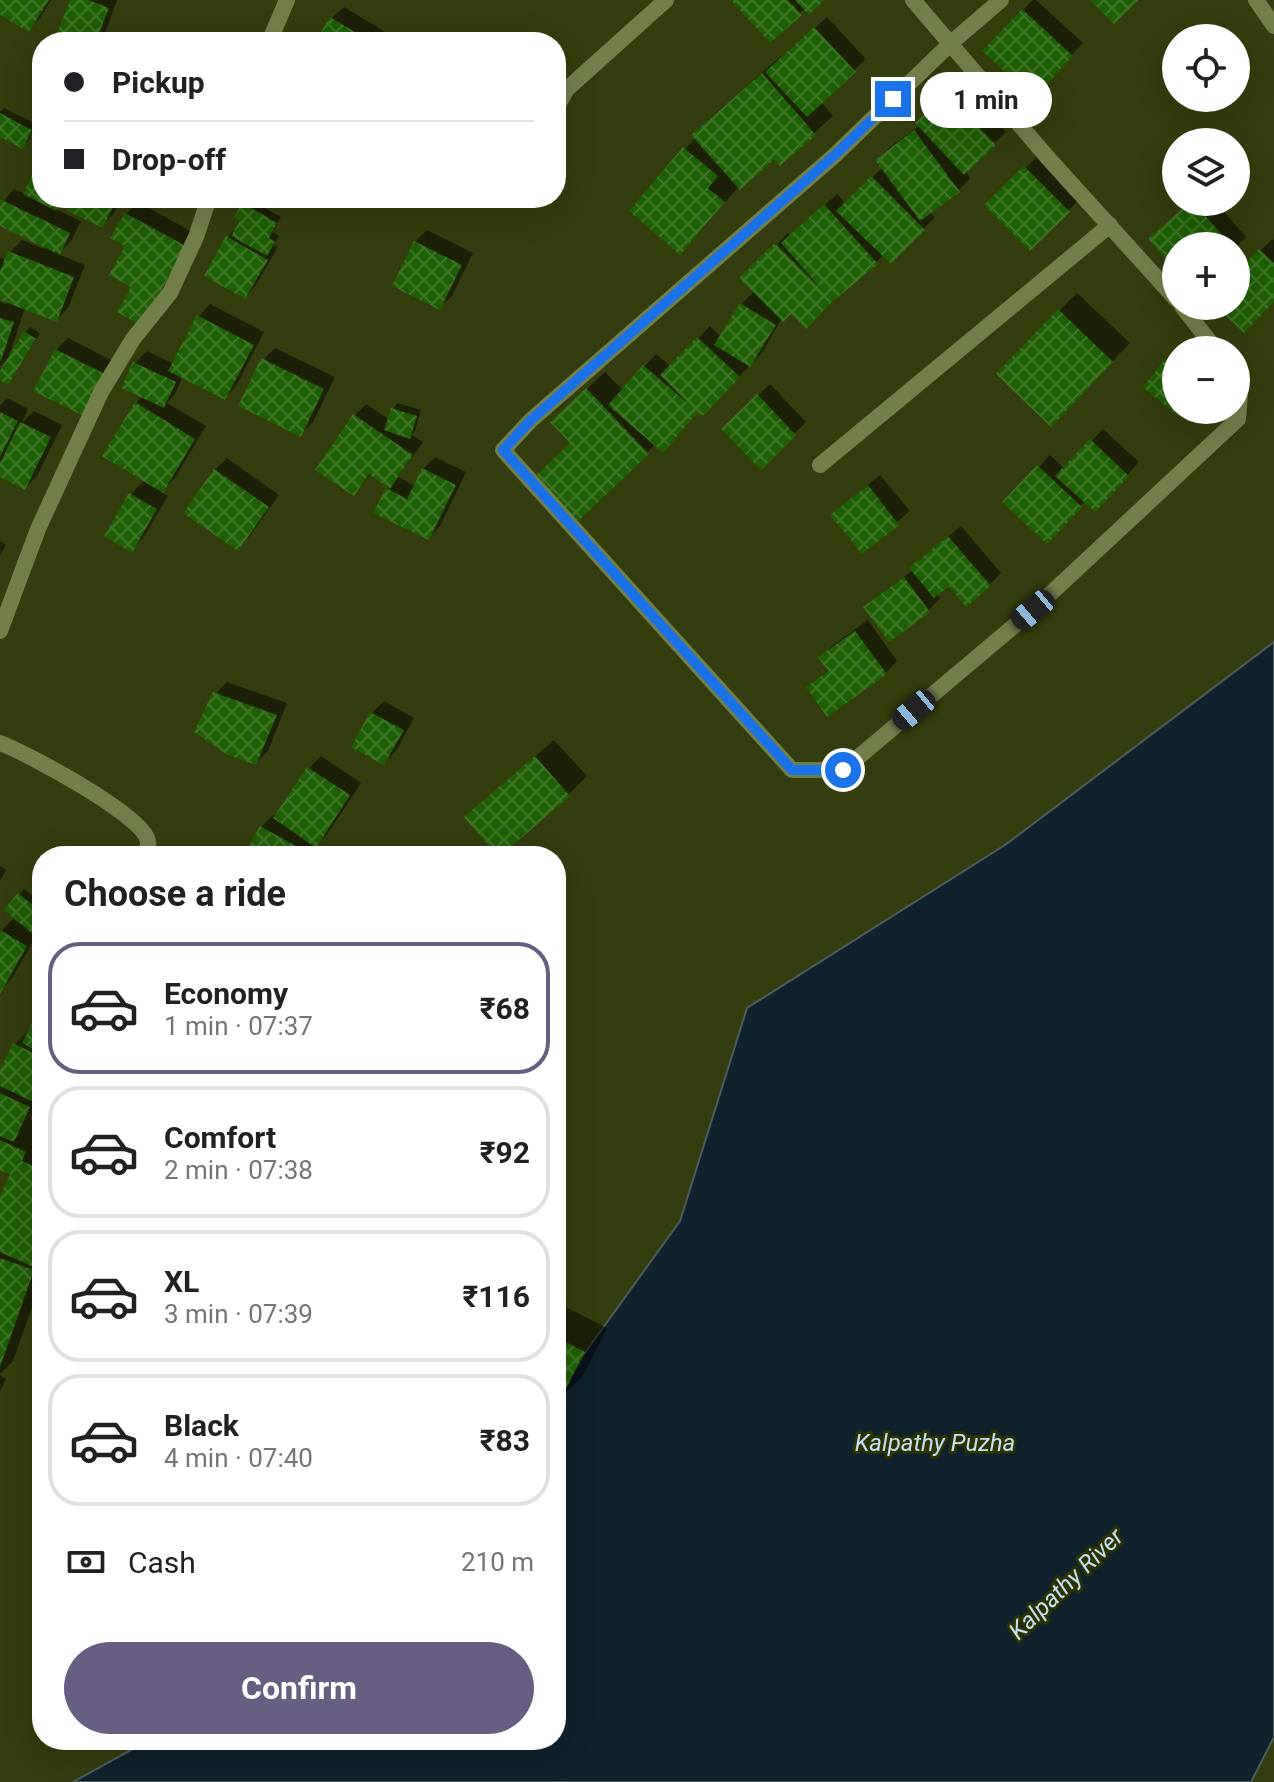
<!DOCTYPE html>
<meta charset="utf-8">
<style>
:root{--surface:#fff;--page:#f6f6f6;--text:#202124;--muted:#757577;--line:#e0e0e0;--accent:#685e81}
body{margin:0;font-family:Roboto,sans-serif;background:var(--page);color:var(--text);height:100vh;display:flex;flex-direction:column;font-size:30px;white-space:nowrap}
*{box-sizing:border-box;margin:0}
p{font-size:26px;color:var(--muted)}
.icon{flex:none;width:44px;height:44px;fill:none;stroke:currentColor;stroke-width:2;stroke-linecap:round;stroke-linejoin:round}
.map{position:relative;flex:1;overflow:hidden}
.sheet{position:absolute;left:32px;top:846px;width:534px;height:904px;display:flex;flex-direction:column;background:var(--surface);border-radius:32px;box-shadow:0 8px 32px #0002}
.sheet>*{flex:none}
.top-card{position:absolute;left:32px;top:32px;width:534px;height:176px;border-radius:32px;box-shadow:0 8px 32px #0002;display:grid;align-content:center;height:176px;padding:0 32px;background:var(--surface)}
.tools{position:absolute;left:1162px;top:24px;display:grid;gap:16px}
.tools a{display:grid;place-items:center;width:88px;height:88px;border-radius:50%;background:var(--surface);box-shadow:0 8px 32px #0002;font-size:40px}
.end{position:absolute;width:36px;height:36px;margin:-18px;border:10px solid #1a73e8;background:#fff;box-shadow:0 0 0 4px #fff}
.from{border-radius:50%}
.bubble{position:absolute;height:56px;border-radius:28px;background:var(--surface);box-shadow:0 8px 32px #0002;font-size:26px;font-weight:700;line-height:56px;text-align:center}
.car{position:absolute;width:24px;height:48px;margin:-24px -12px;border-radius:10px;box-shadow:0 0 6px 2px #0007;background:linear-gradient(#222 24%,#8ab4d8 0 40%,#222 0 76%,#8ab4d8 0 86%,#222 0)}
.top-card b{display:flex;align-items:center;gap:28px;height:76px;font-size:30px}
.top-card b+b{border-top:2px solid var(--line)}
.top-card i{width:20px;height:20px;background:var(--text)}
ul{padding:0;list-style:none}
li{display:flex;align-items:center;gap:24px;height:132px;margin:0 16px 12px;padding:0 16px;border:4px solid var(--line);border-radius:32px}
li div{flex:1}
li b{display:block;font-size:30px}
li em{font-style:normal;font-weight:700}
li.on{border-color:var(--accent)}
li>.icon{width:72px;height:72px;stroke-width:1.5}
h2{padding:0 32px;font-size:36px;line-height:96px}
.pay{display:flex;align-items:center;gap:20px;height:88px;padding:0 32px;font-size:30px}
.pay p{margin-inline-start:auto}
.cta{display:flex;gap:16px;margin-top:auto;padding:16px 32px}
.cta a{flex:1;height:92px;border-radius:48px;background:var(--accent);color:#fff;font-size:32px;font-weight:700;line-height:92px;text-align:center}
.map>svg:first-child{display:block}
.water{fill:#10222e;stroke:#4e5d5c;stroke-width:2}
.shadow{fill:#0007}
.building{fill:url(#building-cross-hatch)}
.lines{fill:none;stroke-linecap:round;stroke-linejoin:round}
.street{stroke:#737f4b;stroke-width:16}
.route{stroke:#1a73e8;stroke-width:10}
.labels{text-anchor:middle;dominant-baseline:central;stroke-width:6;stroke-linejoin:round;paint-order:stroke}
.water-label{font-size:24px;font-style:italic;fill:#c6e0f4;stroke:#2a3301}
</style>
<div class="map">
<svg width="1274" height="1782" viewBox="0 0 1274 1782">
<defs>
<pattern id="building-cross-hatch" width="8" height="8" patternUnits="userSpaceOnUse" patternTransform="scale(2)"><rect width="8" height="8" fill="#1e5e04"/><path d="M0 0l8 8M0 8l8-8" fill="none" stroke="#3e7527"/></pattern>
</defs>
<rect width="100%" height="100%" fill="#343d0d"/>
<path class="water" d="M1274 642V1737L1251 1782H73L149 1740H556V1393L680 1221 747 1008 1005 845Z"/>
<g class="shadow">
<path d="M0 0H51L40 18 28 30 0 12Z"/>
<path d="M72 0H117L102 42H56Z"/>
<path d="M734 0H822L805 8 770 40Z"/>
<path d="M1033 0H1036L1083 43 1046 83 1023 10Z"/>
<path d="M344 7 384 31 377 42H317L332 18Z"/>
<path d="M827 17 866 59 821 102 833 116 780 164 774 157 739 186 698 234 680 252 685 149 696 138 693 135 711 117 781 56 782 58Z"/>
<path d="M960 83 1006 132 965 171 970 178 959 190 929 212 935 217 891 262 884 255 876 262 791 311 782 318 762 353 703 413 699 410 656 444 572 524 573 442 571 404 605 372 623 390 656 354 671 367 710 326 721 337 741 304 755 291 742 278 788 233 791 236 837 194 846 204 883 167 877 160 889 148 920 125 918 123Z"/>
<path d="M4 108 36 124 28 141 22 146 0 135V112Z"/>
<path d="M1038 156 1080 199 1030 248 987 205Z"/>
<path d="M42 160V198H66L55 209 81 221 71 241 58 254 85 265 68 308 56 320 25 308 9 356 11 357 25 332 30 327 40 333 13 377 8 382 0 378 8 358 0 366V302L7 304 8 301 0 298V258L6 260 10 252 22 240 44 249 45 246 0 224V205L14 189 25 194Z"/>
<path d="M76 198H122L114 213 102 225Z"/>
<path d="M249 199 281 217 273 232 279 236 274 245 278 247 256 285 245 297 206 275 228 237 243 220 237 216Z"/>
<path d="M138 202 196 234 153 311 134 287 128 245 126 214Z"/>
<path d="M1191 202H1215L1246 237 1236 247 1176 246V267L1151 239Z"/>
<path d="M427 230 473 253 452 296 440 307 415 242Z"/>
<path d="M1272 239 1274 240V299L1244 330 1219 306H1236V276Z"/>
<path d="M1077 293 1130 343 1069 406 1059 311Z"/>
<path d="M210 304 264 332 236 386 225 398 183 376 175 394 167 403 206 426 175 478 161 492 168 496 143 538 131 550 106 536 131 494 145 480 136 403 143 396 124 387 135 363 147 351 174 364 199 316Z"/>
<path d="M68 338 115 362 95 402 56 350Z"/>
<path d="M275 348 335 377 313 422 301 434 263 360Z"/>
<path d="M1176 352V410H1180L1177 413 1146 386Z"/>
<path d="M770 384 806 422 761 467 724 429Z"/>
<path d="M7 398 28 409 22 423 34 411 62 425 37 476 25 488 0 475V468L4 459 0 462V405Z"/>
<path d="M398 403 421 410 415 431 411 434 423 442 398 477 415 486 423 469 435 457 466 472 440 526 428 538 387 490 390 487 371 474 354 493V416L366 404 390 420 393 409Z"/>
<path d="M1103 429 1139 462 1107 498 1085 501 1047 541 1005 502 1050 455 1065 469Z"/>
<path d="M227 458 279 495 249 537 237 549 215 470Z"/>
<path d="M880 475 910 511 862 552 845 504Z"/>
<path d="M961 526 1001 573 990 584 949 583 937 593 940 598 929 610 889 639 866 607 878 596 913 570 923 557Z"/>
<path d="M0 541 6 545 0 555Z"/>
<path d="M868 620 897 661 886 673 808 687 829 669 821 657 833 645Z"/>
<path d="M227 682 287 703 268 751 256 763 215 694Z"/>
<path d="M384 701 414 718 396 751 384 763 354 746 372 713Z"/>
<path d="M554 740 587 776 569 794 499 855 485 800Z"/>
<path d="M321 756 361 783 328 833 318 843 311 856H245L261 827 273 815 276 817 309 768Z"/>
<path d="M436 850 446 856H430Z"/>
<path d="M0 866 6 870 0 881Z"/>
<path d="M24 889 42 903V921L33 931 38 933 12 978 1 990 0 932 13 919 21 924 19 894Z"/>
<path d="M39 1020 42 1021V1104L38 1102 30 1119 42 1125V1278L13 1361 0 1374V1201L13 1173 0 1167V1074L15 1044 26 1033 29 1034Z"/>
<path d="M556 1302 607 1328 583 1376 559 1400 556 1398Z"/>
<path d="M0 1375 6 1379 0 1391Z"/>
</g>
<g class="building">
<path d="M0 0H49L29 32 0 15Z"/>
<path d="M70 0H88L109 8 96 42H54Z"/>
<path d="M731 0H788L802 15 770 43Z"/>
<path d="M795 0H825L809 15Z"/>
<path d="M1090 0H1139L1114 24Z"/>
<path d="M1022 9 1073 56 1034 98 982 51Z"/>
<path d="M330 17 371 42H315Z"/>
<path d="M814 27 856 72 807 117 765 72Z"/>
<path d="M762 73 816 135 780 166 774 160 740 190 691 135Z"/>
<path d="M947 94 996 145 964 175 915 123Z"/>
<path d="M0 113 32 130 23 149 0 137Z"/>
<path d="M914 130 960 192 920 221 875 160Z"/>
<path d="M683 147 718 176 708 188 725 202 680 255 629 211Z"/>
<path d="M42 156V198H62L56 211 23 194Z"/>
<path d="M1024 166 1070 212 1030 251 984 205Z"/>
<path d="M871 176 925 230 891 264 836 211Z"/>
<path d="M74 198H117L103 228 67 211Z"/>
<path d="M0 199 70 233 60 255 0 226Z"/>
<path d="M1190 202H1193L1232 246H1176V270L1148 239Z"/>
<path d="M242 203 277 223 269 238 275 242 267 256 231 236 240 221 234 217Z"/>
<path d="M824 204 878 264 833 301 806 329 791 314 783 322 739 278 775 243 823 291 781 243Z"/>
<path d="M125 213 186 246 142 326 117 312 131 287 109 275 125 246 110 238Z"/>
<path d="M226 236 268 260 245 299 204 276Z"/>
<path d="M414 241 462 265 440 310 392 286Z"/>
<path d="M1259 249 1274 263V302L1244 333 1216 306H1236V273Z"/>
<path d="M8 251 74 277 57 322 0 300V271Z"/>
<path d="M740 303 776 325 750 367 714 345Z"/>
<path d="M1058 309 1113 362 1051 427 996 374Z"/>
<path d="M197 315 254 345 225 400 168 371Z"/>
<path d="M0 318 14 322 1 361H0Z"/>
<path d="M24 331 36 339 8 385 0 380V371Z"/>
<path d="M697 337 740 377 703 416 698 412 663 453 608 405 643 365 689 404 660 375Z"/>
<path d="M55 349 105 374 84 416 33 391Z"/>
<path d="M261 358 324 389 301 437 238 406Z"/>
<path d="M1166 358 1176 366V410H1182L1178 416 1143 387Z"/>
<path d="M133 362 176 382 164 408 121 388Z"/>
<path d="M586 388 649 454 572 527 529 482 570 443 550 422Z"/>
<path d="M757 394 796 435 761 470 721 429Z"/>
<path d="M135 402 195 439 163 493 102 456Z"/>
<path d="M391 408 417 416 410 439 384 430Z"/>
<path d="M0 412 18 421 0 457Z"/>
<path d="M353 414 413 455 390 489 369 474 354 496 315 470Z"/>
<path d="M20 422 51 437 25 490 0 477V463Z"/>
<path d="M1090 439 1129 476 1095 512 1055 476Z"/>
<path d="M1037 465 1082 507 1047 544 1002 502Z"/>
<path d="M422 468 456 485 429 540 373 513 386 488 407 499Z"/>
<path d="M214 469 269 507 238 551 183 513Z"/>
<path d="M868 485 899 525 862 554 830 515Z"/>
<path d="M129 493 157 509 132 553 104 536Z"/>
<path d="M948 536 991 586 966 607 949 586 934 598 909 568Z"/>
<path d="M904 577 930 612 889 642 863 607Z"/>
<path d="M855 631 887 674 827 717 806 687 828 671 818 657Z"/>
<path d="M213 692 277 715 256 765 226 754 194 732Z"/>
<path d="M370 712 404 730 384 765 351 747Z"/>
<path d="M535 756 570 796 500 856H497L464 817Z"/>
<path d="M307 767 350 795 316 848 273 818Z"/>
<path d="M260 826 309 853 307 856H243Z"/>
<path d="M18 893 42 913V922L33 934 4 910Z"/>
<path d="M0 930 27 946 0 994Z"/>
<path d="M32 1024 42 1029V1054L22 1043Z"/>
<path d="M13 1043 42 1057V1106L0 1086V1070Z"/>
<path d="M0 1093 30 1107 14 1142 0 1136Z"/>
<path d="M0 1140 26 1152 22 1161 42 1170V1271L0 1252V1196L10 1174 0 1170Z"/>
<path d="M0 1258 34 1270 0 1367Z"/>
<path d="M556 1337 585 1352 559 1402 556 1400Z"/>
</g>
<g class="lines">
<g class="street">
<path d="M913 0 1048 158 1176 299"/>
<path d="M1001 0 951 43 835 155 531 420 503 450 792 770H843L1033 610 1238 419 1241 381 1236 375"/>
<path d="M1256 0 1274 26"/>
<path d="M269 42 287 0"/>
<path d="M556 108 567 89 666 0"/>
<path d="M1182 306 1216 350"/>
<path d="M820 465 1110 225"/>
<path d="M0 631 38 529 101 392 133 339 170 293 196 237 209 198"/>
<path d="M0 743C29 754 136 812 147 838 150 845 147 849 145 856"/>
</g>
</g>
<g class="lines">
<path class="route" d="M843 770H792L503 450 531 420 835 155 893 99"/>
</g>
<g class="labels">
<g class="water-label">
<text x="935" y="1443">Kalpathy Puzha</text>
<text transform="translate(1066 1584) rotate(-44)">Kalpathy River</text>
</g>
</g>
</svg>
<div class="tools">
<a><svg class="icon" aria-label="locate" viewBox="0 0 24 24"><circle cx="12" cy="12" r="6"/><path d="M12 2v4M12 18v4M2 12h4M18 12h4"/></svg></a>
<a><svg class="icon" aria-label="layers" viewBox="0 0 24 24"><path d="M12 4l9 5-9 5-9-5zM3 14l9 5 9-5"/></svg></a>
<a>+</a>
<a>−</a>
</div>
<i class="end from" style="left:843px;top:770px"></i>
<i class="end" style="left:893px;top:99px"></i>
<div class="bubble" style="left:920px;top:72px;width:132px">1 min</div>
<i class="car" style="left:1033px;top:610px;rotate:230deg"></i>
<i class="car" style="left:914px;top:710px;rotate:230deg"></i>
<div class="top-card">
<b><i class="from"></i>Pickup</b>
<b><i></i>Drop-off</b>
</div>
<section class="sheet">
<h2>Choose a ride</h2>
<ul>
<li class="on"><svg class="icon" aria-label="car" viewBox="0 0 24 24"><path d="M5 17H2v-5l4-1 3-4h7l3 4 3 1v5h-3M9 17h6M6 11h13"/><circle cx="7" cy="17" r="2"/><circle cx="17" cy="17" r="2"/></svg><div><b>Economy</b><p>1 min · 07:37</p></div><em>₹68</em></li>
<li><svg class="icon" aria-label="car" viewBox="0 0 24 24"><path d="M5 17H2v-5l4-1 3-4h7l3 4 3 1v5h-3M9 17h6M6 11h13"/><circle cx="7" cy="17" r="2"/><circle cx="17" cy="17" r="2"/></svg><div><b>Comfort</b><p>2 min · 07:38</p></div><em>₹92</em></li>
<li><svg class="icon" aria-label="car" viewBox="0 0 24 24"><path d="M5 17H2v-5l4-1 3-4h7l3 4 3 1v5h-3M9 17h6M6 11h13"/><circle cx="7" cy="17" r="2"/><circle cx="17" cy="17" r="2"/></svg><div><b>XL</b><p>3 min · 07:39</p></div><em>₹116</em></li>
<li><svg class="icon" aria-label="car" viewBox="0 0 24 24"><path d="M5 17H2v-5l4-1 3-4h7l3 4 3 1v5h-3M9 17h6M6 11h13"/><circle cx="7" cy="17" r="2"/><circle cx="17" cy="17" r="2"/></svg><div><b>Black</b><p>4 min · 07:40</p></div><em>₹83</em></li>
</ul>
<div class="pay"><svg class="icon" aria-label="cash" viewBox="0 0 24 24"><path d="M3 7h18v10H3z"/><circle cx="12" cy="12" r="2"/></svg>Cash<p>210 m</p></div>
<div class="cta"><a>Confirm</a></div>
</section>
</div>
